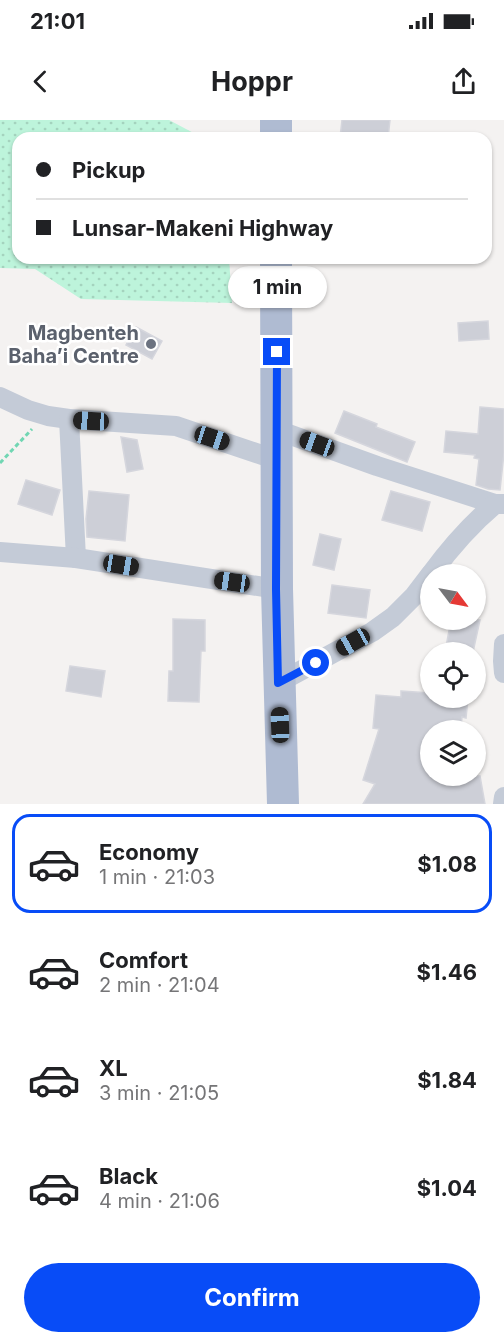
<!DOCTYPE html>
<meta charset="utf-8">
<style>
:root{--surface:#fff;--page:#f6f6f6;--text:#202124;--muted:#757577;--line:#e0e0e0;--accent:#084cf7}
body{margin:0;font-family:Inter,sans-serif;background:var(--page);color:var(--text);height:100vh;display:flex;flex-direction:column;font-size:22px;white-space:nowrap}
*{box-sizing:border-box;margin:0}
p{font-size:20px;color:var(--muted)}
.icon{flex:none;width:33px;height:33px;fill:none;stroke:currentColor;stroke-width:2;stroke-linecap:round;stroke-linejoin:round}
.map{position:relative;height:684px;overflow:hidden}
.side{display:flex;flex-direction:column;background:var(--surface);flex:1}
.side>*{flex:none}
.banner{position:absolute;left:12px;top:12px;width:480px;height:132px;border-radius:18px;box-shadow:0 2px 4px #0004;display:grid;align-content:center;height:132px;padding:0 24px;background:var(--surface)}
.needle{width:39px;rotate:122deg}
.buttons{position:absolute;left:420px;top:444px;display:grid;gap:12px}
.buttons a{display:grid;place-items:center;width:66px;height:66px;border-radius:50%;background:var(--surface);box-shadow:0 2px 4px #0004;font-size:30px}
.end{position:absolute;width:27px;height:27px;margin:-14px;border:8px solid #084cf7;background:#fff;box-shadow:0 0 0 3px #fff}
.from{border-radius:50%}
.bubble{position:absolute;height:42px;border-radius:21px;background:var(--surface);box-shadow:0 2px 4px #0004;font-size:20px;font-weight:700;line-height:42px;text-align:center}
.car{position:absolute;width:18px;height:36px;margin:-18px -9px;border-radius:8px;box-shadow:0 0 4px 2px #0007;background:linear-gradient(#222 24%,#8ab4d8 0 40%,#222 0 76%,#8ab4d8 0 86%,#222 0)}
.banner b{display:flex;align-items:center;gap:21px;height:57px;font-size:22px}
.banner b+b{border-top:2px solid var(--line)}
.banner i{width:15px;height:15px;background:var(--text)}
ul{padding:10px 0 0;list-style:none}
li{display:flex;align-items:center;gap:18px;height:99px;margin:0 12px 9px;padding:0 12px;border:3px solid transparent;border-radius:18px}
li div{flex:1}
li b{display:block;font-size:22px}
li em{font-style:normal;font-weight:700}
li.active{border-color:var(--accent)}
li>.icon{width:54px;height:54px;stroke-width:1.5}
.cta{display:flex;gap:12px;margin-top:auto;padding:12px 24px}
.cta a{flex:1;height:69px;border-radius:36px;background:var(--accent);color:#fff;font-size:24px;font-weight:700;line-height:69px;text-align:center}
.status{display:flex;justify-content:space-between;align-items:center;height:42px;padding:0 30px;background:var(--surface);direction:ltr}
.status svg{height:16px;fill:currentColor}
header{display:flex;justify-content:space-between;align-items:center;height:78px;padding:0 24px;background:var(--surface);font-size:27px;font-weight:700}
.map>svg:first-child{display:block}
.grass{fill:url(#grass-dots)}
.building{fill:#cdcfd7;stroke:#d5d6dd;stroke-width:1.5}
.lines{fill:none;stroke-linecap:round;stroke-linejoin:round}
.path{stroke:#71d6b3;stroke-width:3;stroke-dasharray:4.5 3;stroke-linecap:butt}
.minor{stroke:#c4cbd7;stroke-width:20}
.primary{stroke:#afbbd2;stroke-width:32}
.route{stroke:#084cf7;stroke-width:8}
.worship-dot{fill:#6b7280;stroke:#fff;stroke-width:2}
.labels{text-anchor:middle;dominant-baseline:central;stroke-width:5;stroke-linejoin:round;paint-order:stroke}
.worship-label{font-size:20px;font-weight:bold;fill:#5b616d;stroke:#fff;text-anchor:end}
</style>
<div class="status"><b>21:01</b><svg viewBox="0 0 49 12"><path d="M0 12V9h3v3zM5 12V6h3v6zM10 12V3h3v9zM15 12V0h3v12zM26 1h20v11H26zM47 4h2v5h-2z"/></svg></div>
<header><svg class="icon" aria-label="back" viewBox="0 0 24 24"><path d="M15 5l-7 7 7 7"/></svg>Hoppr<svg class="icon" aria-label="share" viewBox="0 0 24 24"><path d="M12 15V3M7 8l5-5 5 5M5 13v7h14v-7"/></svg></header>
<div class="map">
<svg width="504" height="684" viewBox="0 0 504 684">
<defs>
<pattern id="grass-dots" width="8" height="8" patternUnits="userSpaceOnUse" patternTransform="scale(1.5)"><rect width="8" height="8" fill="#bdf4db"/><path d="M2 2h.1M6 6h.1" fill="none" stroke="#a4d3be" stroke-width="1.8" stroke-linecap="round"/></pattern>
</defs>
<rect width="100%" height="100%" fill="#f4f2f1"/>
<path class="grass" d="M0 0H169L203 18H18V138H229L232 183 81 179 35 149 0 148Z"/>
<g class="building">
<path d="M342 0H390L388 18H340Z"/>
<path d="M488 201 489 219 459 221 458 203Z"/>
<path d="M136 207 162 221 152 239 126 225Z"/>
<path d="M480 287 504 289V333L500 370 488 369 476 365 479 339 474 338 475 335 444 332 446 311 478 314Z"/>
<path d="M344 291 377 304 376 307 415 322 407 342 335 313Z"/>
<path d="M121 317 137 320 143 349 127 352Z"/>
<path d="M26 360 60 370 52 395 18 384Z"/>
<path d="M89 371 129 375 125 421 87 417 86 399Z"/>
<path d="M391 371 430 382 422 411 382 400Z"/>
<path d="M320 414 341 419 334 450 313 445Z"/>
<path d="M332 465 370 470 366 498 328 493Z"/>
<path d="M173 499 205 500V531H201L199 582 168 581 169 551H173Z"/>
<path d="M451 500H480L473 532H445Z"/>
<path d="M70 546 105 551 101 577 66 571Z"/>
<path d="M401 571 430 573V578H468L466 598 462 597 461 608 435 607V610H430V656H480L485 684H363L375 664 363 660 379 609 373 608 376 575 401 577Z"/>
</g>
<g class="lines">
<path class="path" d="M0 343 32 309"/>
<g class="minor">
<path d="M0 277 28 290 48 296 69 299 176 306 277 340"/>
<path d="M69 299 76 438"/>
<path d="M277 310 377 346 495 384"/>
<path d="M0 432 76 438 277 469"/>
<path d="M431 454C450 428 470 405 495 384H504"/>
<path d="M504 524 503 541 504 553"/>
<path d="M278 563 372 512 393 497 414 476 430 455"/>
<path d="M503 684 504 677"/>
</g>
<g class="primary">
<path d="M276 0V18"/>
<path d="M276 138 277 469 283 684"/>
</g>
</g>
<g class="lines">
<path class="route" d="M277 232 276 469 278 563 316 543"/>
</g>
<circle class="worship-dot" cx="151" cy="224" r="6"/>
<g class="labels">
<g class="worship-label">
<text x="139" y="213">Magbenteh<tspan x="139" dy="23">Baha’i Centre</tspan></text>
</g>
</g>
</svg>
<div class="buttons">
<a><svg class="needle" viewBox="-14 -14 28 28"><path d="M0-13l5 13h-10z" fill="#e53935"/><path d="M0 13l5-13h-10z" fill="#757577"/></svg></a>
<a><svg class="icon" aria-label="locate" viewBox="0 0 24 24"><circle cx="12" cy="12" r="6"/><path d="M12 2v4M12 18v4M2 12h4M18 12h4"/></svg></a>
<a><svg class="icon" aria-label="layers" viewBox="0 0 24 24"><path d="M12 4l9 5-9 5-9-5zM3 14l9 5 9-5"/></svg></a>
</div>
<i class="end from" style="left:316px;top:543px"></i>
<i class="end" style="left:277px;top:232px"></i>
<div class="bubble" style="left:228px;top:146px;width:99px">1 min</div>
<i class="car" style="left:91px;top:301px;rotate:273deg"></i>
<i class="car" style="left:212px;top:318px;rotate:108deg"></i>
<i class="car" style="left:317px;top:324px;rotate:290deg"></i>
<i class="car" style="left:121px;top:445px;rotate:99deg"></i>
<i class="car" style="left:232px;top:462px;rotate:278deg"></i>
<i class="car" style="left:353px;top:522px;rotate:241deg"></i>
<i class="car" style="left:280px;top:605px;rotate:358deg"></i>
<div class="banner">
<b><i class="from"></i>Pickup</b>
<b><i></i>Lunsar-Makeni Highway</b>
</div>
</div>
<section class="side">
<ul>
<li class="active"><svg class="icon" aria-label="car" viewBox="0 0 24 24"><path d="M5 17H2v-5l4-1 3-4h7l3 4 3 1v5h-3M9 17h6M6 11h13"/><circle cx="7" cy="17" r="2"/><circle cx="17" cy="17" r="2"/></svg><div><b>Economy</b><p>1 min · 21:03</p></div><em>$1.08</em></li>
<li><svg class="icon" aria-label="car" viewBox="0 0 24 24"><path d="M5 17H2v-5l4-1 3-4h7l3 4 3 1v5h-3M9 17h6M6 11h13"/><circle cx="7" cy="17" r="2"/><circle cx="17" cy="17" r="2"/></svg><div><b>Comfort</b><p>2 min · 21:04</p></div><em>$1.46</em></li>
<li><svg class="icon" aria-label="car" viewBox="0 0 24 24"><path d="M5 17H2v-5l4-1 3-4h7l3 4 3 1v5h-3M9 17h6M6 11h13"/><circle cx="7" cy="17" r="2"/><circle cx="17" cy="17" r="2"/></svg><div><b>XL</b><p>3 min · 21:05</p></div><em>$1.84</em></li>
<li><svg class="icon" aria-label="car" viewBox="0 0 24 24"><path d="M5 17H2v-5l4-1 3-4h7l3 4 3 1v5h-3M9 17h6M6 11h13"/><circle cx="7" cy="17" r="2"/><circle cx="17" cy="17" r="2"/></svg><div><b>Black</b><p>4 min · 21:06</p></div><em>$1.04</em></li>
</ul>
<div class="cta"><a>Confirm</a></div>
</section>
